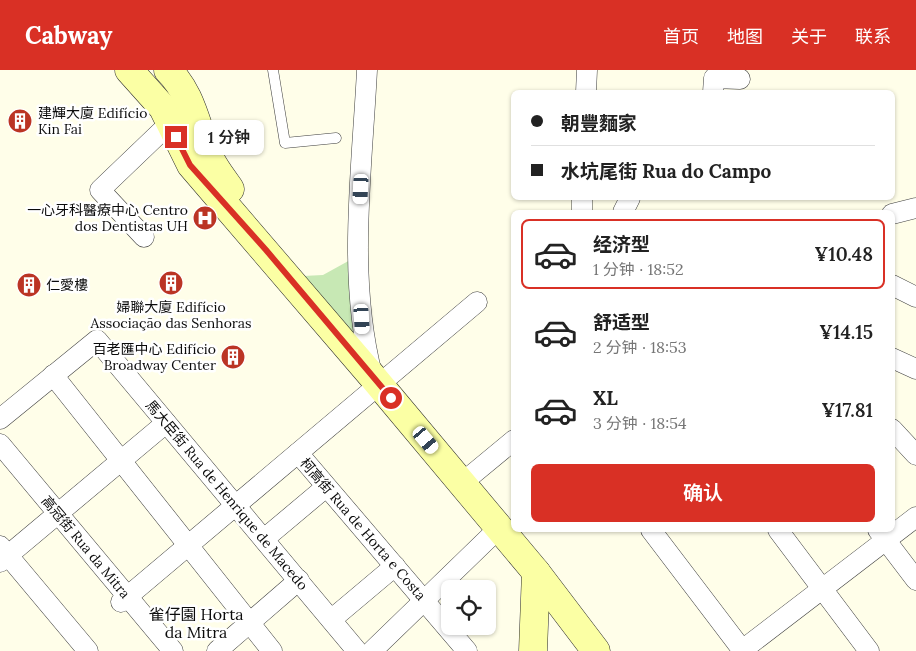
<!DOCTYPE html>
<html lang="zh">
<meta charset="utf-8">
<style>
:root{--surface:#fff;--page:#f2f2f2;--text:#222;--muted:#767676;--line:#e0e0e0;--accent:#d93025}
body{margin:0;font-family:Lora,"Noto Sans SC",serif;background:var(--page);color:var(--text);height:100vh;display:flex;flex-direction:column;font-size:19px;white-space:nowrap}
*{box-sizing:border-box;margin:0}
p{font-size:16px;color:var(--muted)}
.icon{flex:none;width:28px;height:28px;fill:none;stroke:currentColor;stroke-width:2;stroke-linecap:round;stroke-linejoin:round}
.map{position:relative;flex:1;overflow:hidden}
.drawer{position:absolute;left:511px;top:140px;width:384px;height:322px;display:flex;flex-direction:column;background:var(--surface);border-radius:8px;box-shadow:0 1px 4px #0004}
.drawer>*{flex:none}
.banner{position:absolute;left:511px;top:20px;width:384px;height:110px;border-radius:8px;box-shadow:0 1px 4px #0004;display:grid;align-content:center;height:110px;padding:0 20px;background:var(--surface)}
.controls{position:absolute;left:441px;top:510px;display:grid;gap:10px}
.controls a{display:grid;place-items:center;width:55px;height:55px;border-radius:8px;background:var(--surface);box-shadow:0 1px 4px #0004;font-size:25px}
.end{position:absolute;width:22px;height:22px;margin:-11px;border:6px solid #d93025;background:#fff;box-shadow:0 0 0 2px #fff}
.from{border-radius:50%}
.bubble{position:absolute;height:35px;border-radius:8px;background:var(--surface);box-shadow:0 1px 4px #0004;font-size:16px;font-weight:600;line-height:35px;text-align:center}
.car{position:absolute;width:15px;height:30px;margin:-15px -8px;border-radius:6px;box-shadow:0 0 4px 1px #0007;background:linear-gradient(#fff 24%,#345 0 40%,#fff 0 76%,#345 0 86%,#fff 0)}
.banner b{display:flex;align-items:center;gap:18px;height:48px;font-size:19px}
.banner b+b{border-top:1px solid var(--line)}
.banner i{width:12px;height:12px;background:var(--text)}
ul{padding:9px 0 0;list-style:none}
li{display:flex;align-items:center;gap:15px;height:70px;margin:0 10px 8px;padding:0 10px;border:2px solid transparent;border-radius:8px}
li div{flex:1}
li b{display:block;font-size:19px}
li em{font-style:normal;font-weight:600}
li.on{border-color:var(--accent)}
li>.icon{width:45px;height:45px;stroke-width:1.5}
.action{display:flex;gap:10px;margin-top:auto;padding:10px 20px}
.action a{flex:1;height:58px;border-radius:8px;background:var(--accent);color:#fff;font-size:20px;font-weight:600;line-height:58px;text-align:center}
header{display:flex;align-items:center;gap:30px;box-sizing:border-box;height:70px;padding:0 25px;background:var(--accent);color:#fff}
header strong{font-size:24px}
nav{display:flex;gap:28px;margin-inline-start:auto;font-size:18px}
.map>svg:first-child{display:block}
.green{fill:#c7e8b4}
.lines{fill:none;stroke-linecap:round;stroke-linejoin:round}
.lane-casing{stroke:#3e3e3e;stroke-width:11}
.street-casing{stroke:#3e3e3e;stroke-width:21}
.secondary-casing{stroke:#2d2d2d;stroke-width:29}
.lane{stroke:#fff;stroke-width:10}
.street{stroke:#fff;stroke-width:20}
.secondary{stroke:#fbffa4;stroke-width:28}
.route{stroke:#d93025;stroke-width:6}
.labels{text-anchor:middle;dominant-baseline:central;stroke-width:5;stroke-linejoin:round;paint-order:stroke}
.poi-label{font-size:14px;fill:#0b0b0b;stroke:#fff;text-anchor:start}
.street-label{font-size:14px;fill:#0b0b0b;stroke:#fff}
.quarter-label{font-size:16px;fill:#0b0b0b;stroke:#fff}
</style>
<header>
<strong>Cabway</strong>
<nav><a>首页</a><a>地图</a><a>关于</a><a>联系</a></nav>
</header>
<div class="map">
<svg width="916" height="581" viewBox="0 0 916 581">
<rect width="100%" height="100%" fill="#fffee9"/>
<path class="green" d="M352 189 356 274 303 206 323 205Z"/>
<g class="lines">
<defs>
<path id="lane" d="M273 0 285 73 336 68"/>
<g id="street">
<path d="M367 0C362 100 347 206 372 304"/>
<path d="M586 22 587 0"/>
<path d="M713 22 714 8 740 9"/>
<path d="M582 142V128"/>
<path d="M623 142 630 128"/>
<path d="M892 144 916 138"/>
<path d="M144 167 100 120 170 53"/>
<path d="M892 215 916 227"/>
<path d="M892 288 916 299"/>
<path d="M53 305 272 581"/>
<path d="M0 349 97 270 357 581"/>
<path d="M892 359 916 385"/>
<path d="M0 374 173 581"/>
<path d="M298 383 467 581"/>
<path d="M462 413 514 370"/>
<path d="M651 460 743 581"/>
<path d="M778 460 869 581"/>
<path d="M878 460 916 510"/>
<path d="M264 469 326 417"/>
<path d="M0 476 88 581"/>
<path d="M0 492 166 353"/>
<path d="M121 532 477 232"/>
<path d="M332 549 395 496"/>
<path d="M217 581 299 510"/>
<path d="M372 581 499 458"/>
<path d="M741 581 916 447"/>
</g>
<g id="secondary">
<path d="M129 0 163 38 191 95 372 306 536 502 596 581"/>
<path d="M168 0C194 26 196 59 211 90 216 100 224 110 230 119"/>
<path d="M533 581 536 502"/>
</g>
</defs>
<use href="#lane" class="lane-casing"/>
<use href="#street" class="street-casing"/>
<use href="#secondary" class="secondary-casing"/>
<use href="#lane" class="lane"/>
<use href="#street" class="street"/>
<use href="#secondary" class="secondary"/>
</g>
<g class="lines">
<path class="route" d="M176 67 190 95 266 180 391 328"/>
</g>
<defs>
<symbol id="building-disc" viewBox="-11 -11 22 22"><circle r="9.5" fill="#bb3424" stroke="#fff"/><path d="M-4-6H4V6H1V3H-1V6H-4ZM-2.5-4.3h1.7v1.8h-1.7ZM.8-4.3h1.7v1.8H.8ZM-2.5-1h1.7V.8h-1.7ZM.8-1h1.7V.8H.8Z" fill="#fff"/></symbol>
<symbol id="hospital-disc" viewBox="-11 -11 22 22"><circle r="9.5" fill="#bb3424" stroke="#fff"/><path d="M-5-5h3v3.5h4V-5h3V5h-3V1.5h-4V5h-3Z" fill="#fff"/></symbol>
</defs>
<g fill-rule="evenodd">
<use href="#building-disc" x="6" y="37" width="28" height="28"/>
<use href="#hospital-disc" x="191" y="134" width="28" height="28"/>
<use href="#building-disc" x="157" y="199" width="28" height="28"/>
<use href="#building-disc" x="15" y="201" width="28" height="28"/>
<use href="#building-disc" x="219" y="273" width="28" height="28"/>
</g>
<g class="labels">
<g class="poi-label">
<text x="38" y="43">建輝大廈 Edifício<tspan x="38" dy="16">Kin Fai</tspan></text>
<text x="188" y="140" text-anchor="end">一心牙科醫療中心 Centro<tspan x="188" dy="16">dos Dentistas UH</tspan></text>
<text x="46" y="215">仁愛樓</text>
<text x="171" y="237" text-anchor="middle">婦聯大廈 Edifício<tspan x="171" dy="16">Associação das Senhoras</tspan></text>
<text x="216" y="279" text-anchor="end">百老匯中心 Edifício<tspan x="216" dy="16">Broadway Center</tspan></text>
</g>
<g class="street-label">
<text transform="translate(227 425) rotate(50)">馬大臣街 Rua de Henrique de Macedo</text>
<text transform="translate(363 459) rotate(49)">柯高街 Rua de Horta e Costa</text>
<text transform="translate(86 477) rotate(50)">高冠街 Rua da Mitra</text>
</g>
<g class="quarter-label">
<text x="196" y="544">雀仔園 Horta<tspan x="196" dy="18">da Mitra</tspan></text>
</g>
</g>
</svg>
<div class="controls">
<a><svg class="icon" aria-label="locate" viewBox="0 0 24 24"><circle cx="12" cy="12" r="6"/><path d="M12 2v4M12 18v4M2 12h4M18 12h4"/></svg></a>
</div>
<i class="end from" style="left:391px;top:328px"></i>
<i class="end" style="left:176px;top:67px"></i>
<div class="bubble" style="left:194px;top:50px;width:70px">1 分钟</div>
<i class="car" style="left:361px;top:119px;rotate:183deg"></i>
<i class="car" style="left:362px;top:249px;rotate:176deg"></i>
<i class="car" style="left:426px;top:370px;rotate:140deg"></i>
<div class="banner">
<b><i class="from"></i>朝豐麵家</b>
<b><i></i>水坑尾街 Rua do Campo</b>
</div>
<section class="drawer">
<ul>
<li class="on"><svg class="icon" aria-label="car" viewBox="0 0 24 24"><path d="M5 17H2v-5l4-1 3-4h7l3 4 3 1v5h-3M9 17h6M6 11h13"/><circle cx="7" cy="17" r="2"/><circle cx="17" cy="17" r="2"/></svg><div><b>经济型</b><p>1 分钟 · 18:52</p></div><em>¥10.48</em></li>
<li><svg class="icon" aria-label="car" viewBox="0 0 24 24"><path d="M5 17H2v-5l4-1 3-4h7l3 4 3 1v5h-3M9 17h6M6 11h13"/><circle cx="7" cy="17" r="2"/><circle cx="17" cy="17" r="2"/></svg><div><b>舒适型</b><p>2 分钟 · 18:53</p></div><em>¥14.15</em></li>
<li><svg class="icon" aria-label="car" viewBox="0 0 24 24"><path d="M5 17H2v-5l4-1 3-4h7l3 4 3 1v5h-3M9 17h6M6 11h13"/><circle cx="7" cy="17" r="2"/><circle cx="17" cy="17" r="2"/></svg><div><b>XL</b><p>3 分钟 · 18:54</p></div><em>¥17.81</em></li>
</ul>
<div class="action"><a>确认</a></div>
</section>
</div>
